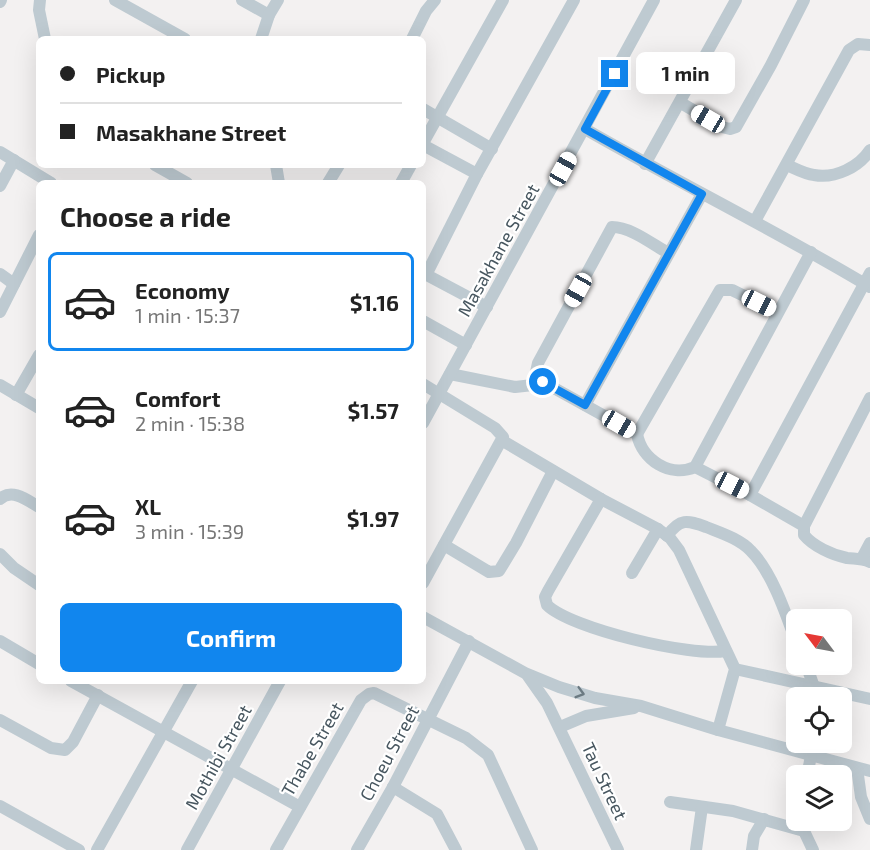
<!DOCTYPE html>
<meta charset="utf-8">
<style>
:root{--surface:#fff;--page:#f6f6f6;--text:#222;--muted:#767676;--line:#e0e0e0;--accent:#1186ee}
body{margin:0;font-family:"Exo 2",sans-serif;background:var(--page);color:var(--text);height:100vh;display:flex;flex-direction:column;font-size:22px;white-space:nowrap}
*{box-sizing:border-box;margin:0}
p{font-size:20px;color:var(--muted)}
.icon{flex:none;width:33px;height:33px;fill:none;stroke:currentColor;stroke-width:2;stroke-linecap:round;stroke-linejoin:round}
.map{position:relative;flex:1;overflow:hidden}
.sheet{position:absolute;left:36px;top:180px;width:390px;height:504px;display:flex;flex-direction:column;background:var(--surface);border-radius:9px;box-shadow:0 6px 24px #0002}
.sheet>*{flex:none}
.hud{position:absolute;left:36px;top:36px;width:390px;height:132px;border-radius:9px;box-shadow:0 6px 24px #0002;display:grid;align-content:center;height:132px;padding:0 24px;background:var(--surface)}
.needle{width:39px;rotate:302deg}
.controls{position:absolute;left:786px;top:609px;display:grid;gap:12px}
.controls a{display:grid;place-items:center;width:66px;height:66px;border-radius:9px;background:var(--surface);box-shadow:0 6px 24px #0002;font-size:30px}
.end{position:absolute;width:27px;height:27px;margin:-14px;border:8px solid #1186ee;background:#fff;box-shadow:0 0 0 3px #fff}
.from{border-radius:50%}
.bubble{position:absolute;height:42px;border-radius:9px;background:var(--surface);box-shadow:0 6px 24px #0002;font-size:20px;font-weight:700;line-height:42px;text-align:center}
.car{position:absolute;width:18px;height:36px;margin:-18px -9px;border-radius:8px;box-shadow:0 0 4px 2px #0007;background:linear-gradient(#fff 24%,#345 0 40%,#fff 0 76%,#345 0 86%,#fff 0)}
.hud b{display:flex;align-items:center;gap:21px;height:57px;font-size:22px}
.hud b+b{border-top:2px solid var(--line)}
.hud i{width:15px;height:15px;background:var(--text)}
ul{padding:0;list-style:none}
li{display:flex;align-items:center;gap:18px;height:99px;margin:0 12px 9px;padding:0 12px;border:3px solid transparent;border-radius:9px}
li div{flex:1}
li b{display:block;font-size:22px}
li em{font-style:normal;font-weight:700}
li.active{border-color:var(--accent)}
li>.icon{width:54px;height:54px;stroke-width:1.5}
h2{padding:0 24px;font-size:27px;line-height:72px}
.button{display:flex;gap:12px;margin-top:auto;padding:12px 24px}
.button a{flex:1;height:69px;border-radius:9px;background:var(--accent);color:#fff;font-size:24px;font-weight:700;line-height:69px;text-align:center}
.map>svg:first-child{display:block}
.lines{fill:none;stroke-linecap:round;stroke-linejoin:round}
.minor{stroke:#becad1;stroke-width:12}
.oneway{stroke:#6b7a82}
.route{stroke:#1186ee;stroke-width:8}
.labels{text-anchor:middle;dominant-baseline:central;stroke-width:4.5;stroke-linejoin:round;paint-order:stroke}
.street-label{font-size:18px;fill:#485760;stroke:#fff}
</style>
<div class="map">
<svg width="870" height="850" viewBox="0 0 870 850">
<rect width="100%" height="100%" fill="#f3f1f1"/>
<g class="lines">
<g class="minor">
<path d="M40 0 39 10 45 39"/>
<path d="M115 0 185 39"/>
<path d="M242 0 269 15"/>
<path d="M0 2 1 0"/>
<path d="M261 39 269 15 278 0"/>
<path d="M412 39 426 11 435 0"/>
<path d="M681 103 722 127 730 129 736 127 771 65 804 0"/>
<path d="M423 109 492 149"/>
<path d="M585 129C679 183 777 231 870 287"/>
<path d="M423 143 503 0"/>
<path d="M423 145 477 174"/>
<path d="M0 152 51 183"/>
<path d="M645 164 736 0"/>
<path d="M155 165 187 183"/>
<path d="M276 165 279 183"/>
<path d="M787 165C796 169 805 174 814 175 835 179 859 167 870 150"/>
<path d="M328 183 339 165"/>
<path d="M401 183 411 165"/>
<path d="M0 186 14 160"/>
<path d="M755 221 849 50 858 44 870 45"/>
<path d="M668 253C652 244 631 227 612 227L538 363 536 372 543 382 637 434C642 460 670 478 695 467L811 252"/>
<path d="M423 273 487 307"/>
<path d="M0 274 14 284"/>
<path d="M426 275 477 174 574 0"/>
<path d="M0 312 39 235"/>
<path d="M423 321 466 345"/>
<path d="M450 374 515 387 533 385 539 379"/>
<path d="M423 384 495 428 503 437 423 583"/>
<path d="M0 385 39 408"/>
<path d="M16 395 39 355"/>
<path d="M585 405 702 194"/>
<path d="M423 423 654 0"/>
<path d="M637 434 720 290H732L777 312"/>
<path d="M503 441 601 499 658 529 670 538 679 550 735 669 718 730"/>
<path d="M695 467 750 495 804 526V535C813 546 832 555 847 558 856 559 861 558 870 562"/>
<path d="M750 495 870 273"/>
<path d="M0 499C12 488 27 500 39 507"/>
<path d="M601 499 548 591 545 597 547 605C571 629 692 657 725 651"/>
<path d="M804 526 870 398"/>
<path d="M667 536C680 518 687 520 706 527 721 533 740 539 751 551 772 572 786 614 796 642"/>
<path d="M444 545 489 572 499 571 516 543 553 471"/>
<path d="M0 554 14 568 39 585"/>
<path d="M862 558 870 543"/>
<path d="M632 573 658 529"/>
<path d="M423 617 525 673 559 687 595 698 641 706 718 730 870 771"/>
<path d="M0 641 39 664"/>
<path d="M806 664 814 687"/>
<path d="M735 669 870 699"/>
<path d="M528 676 547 703 618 850"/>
<path d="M71 681 300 807"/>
<path d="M0 720 51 748 65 750 73 742 98 695"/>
<path d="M560 727 586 716 634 708"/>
<path d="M857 768 861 797 870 819"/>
<path d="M807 776 811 756"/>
<path d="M393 787 437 814 456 850"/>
<path d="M670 802 733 811 804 831"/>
<path d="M0 806 79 850"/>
<path d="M802 820 804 831 813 850"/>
<path d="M97 850 192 681"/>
<path d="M187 850 280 681"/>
<path d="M276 850 361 700 369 694 374 693 466 738 488 755 532 850"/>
<path d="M357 850 393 787 469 641"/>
<path d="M696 850 702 807"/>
<path d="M752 850 754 836 764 819"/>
</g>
</g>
<defs><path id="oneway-chevron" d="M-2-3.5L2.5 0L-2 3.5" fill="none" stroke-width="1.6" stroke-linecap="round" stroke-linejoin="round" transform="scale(1.5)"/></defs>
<use class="oneway" href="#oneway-chevron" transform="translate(580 693) rotate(16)"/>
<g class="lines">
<path class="route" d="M543 382 585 405 702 194 585 129 615 74"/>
</g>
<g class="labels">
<g class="street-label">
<text transform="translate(498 250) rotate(-61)">Masakhane Street</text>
<text transform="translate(312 749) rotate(-60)">Thabe Street</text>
<text transform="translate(389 753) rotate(-62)">Choeu Street</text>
<text transform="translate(218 757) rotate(-61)">Mothibi Street</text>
<text transform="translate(605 781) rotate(65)">Tau Street</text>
</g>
</g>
</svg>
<div class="controls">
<a><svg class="needle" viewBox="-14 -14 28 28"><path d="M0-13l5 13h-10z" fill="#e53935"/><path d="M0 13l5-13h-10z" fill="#767676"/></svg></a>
<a><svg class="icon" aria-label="locate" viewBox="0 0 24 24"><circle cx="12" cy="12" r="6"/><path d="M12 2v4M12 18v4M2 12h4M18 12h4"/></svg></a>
<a><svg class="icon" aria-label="layers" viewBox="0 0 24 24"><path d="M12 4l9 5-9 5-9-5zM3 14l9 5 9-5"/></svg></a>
</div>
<i class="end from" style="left:543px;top:382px"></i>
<i class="end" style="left:615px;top:74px"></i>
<div class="bubble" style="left:636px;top:52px;width:99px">1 min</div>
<i class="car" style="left:708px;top:119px;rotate:300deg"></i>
<i class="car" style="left:563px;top:169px;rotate:29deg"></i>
<i class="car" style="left:578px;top:290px;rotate:209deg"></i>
<i class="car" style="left:759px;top:303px;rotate:116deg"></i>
<i class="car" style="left:619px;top:424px;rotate:120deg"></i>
<i class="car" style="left:732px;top:485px;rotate:117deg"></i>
<div class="hud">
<b><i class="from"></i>Pickup</b>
<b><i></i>Masakhane Street</b>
</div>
<section class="sheet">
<h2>Choose a ride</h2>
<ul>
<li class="active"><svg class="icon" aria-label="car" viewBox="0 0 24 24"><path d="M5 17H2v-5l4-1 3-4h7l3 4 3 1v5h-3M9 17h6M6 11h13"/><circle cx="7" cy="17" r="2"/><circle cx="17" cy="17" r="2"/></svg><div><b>Economy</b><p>1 min · 15:37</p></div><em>$1.16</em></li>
<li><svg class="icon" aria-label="car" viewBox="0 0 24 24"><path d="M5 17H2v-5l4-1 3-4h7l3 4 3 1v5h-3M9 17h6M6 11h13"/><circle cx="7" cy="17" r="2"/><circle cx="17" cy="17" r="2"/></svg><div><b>Comfort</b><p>2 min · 15:38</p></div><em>$1.57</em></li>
<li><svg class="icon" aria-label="car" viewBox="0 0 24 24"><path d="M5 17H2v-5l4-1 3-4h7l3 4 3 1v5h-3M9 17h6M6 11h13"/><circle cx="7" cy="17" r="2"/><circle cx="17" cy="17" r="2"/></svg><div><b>XL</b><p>3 min · 15:39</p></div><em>$1.97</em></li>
</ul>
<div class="button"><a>Confirm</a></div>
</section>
</div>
